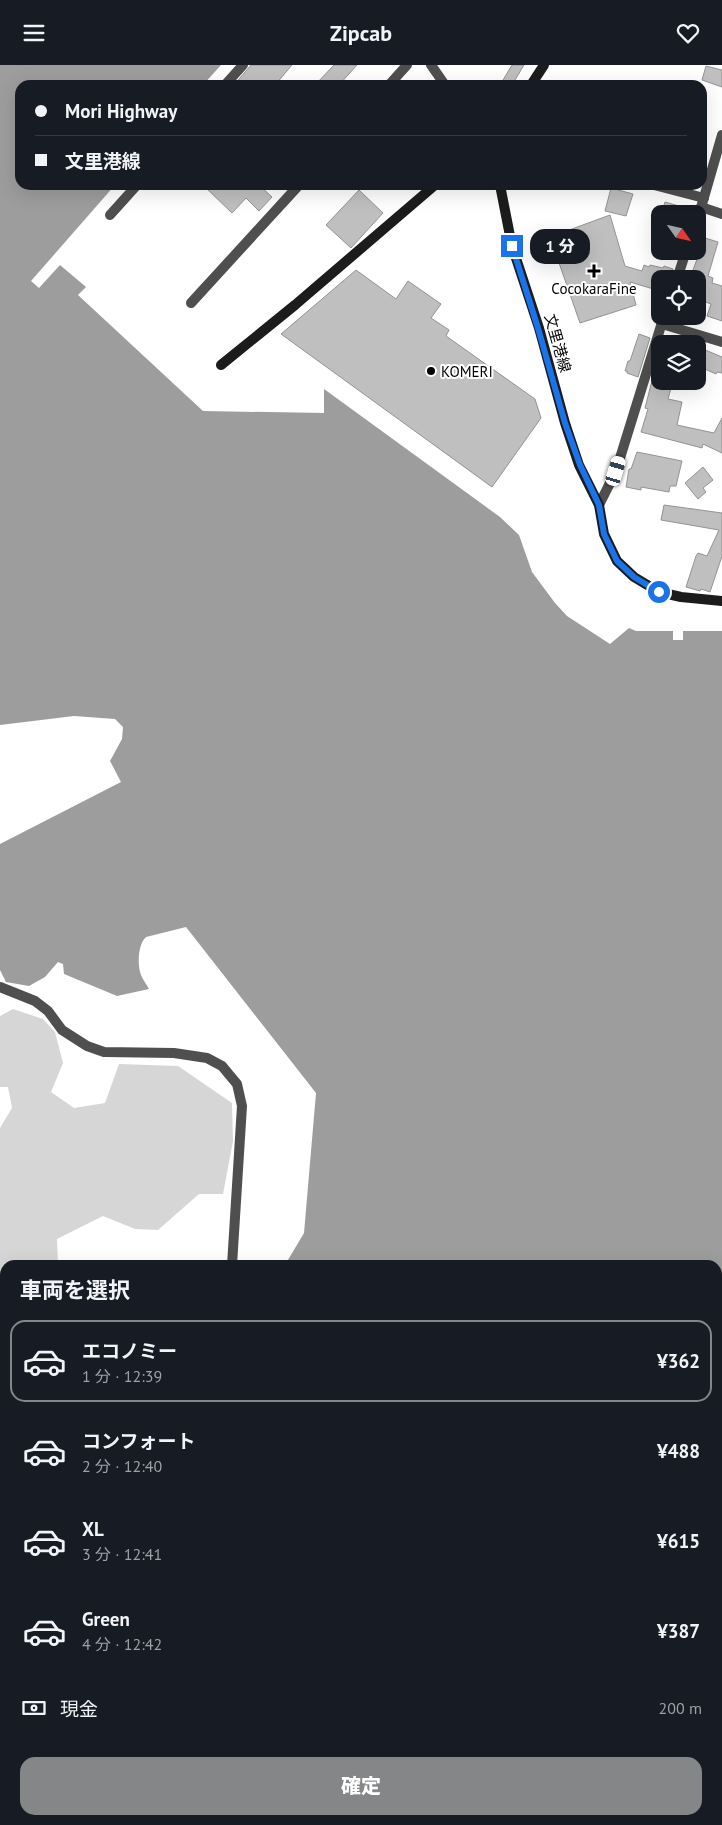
<!DOCTYPE html>
<html lang="ja">
<meta charset="utf-8">
<style>
:root{--surface:#171b24;--page:#20242c;--text:#f1f3f6;--muted:#9ea1a6;--line:#363941;--accent:#858687}
body{margin:0;font-family:"PT Sans","Noto Sans JP",sans-serif;background:var(--page);color:var(--text);height:100vh;display:flex;flex-direction:column;font-size:19px;white-space:nowrap}
*{box-sizing:border-box;margin:0}
p{font-size:16px;color:var(--muted)}
.icon{flex:none;width:28px;height:28px;fill:none;stroke:currentColor;stroke-width:2;stroke-linecap:round;stroke-linejoin:round}
.map{position:relative;flex:1;overflow:hidden}
.side{position:absolute;left:0px;top:1195px;width:722px;height:565px;display:flex;flex-direction:column;background:var(--surface);border-radius:15px 15px 0 0;box-shadow:0 5px 20px #0002}
.side>*{flex:none}
.hud{position:absolute;left:15px;top:15px;width:692px;height:110px;border-radius:15px;box-shadow:0 5px 20px #0002;display:grid;align-content:center;height:110px;padding:0 20px;background:var(--surface)}
.needle{width:32px;rotate:124deg}
.buttons{position:absolute;left:651px;top:140px;display:grid;gap:10px}
.buttons a{display:grid;place-items:center;width:55px;height:55px;border-radius:10px;background:var(--surface);box-shadow:0 5px 20px #0002;font-size:25px}
.end{position:absolute;width:22px;height:22px;margin:-11px;border:6px solid #1a73e8;background:#fff;box-shadow:0 0 0 2px #fff}
.from{border-radius:50%}
.bubble{position:absolute;height:35px;border-radius:15px;background:var(--surface);box-shadow:0 5px 20px #0002;font-size:16px;font-weight:800;line-height:35px;text-align:center}
.car{position:absolute;width:15px;height:30px;margin:-15px -8px;border-radius:6px;box-shadow:0 0 4px 1px #0007;background:linear-gradient(#fff 24%,#345 0 40%,#fff 0 76%,#345 0 86%,#fff 0)}
.hud b{display:flex;align-items:center;gap:18px;height:48px;font-size:19px}
.hud b+b{border-top:1px solid var(--line)}
.hud i{width:12px;height:12px;background:var(--text)}
ul{padding:0;list-style:none}
li{display:flex;align-items:center;gap:15px;height:82px;margin:0 10px 8px;padding:0 10px;border:2px solid transparent;border-radius:15px}
li div{flex:1}
li b{display:block;font-size:19px}
li em{font-style:normal;font-weight:800}
li.current{border-color:var(--accent)}
li>.icon{width:45px;height:45px;stroke-width:1.5}
h2{padding:0 20px;font-size:22px;line-height:60px}
.pay{display:flex;align-items:center;gap:12px;height:55px;padding:0 20px;font-size:19px}
.pay p{margin-inline-start:auto}
.action{display:flex;gap:10px;margin-top:auto;padding:10px 20px}
.action a{flex:1;height:58px;border-radius:15px;background:var(--accent);color:#fff;font-size:20px;font-weight:800;line-height:58px;text-align:center}
header{display:flex;justify-content:space-between;align-items:center;height:65px;padding:0 20px;background:var(--surface);font-size:22px;font-weight:800}
.map>svg:first-child{display:block}
.green{fill:#d6d6d6}
.water{fill:#9d9d9d}
.building{fill:#bfbfbf;stroke:#939393}
.lines{fill:none;stroke-linecap:round;stroke-linejoin:round}
.lane{stroke:#4f4f4f;stroke-width:6}
.street{stroke:#4f4f4f;stroke-width:10}
.secondary{stroke:#1c1c1c;stroke-width:10}
.route{stroke:#1a73e8;stroke-width:6}
.poi-dot{fill:#000;stroke:#fff;stroke-width:2}
.labels{text-anchor:middle;dominant-baseline:central;stroke-width:4;stroke-linejoin:round;paint-order:stroke}
.poi-label{font-size:15px;fill:#000;stroke:#fff}
.street-label{font-size:15px;fill:#000;stroke:#fff}
</style>
<header><svg class="icon" aria-label="menu" viewBox="0 0 24 24"><path d="M4 6h16M4 12h16M4 18h16"/></svg>Zipcab<svg class="icon" aria-label="heart" viewBox="0 0 24 24"><path d="M12 20l-8-8c-3-5 5-10 8-4 3-6 11-1 8 4z"/></svg></header>
<div class="map">
<svg width="722" height="1760" viewBox="0 0 722 1760">
<rect width="100%" height="100%" fill="#fff"/>
<path class="green" d="M13 944 43 954 55 967 63 998 51 1027 74 1043 105 1038 119 999 178 1001 232 1038 233 1076 223 1129H199L158 1165 135 1164 103 1151 57 1174 58 1200H5V1355L0 1358V1063L12 1043 8 1022H0V951Z"/>
<g class="water">
<path d="M0 0H221L203 20H20V120H115L31 216 39 223 60 200 86 222 78 230 203 346 324 348V324L500 452 519 470 532 507 555 538 567 551 610 579 629 563 636 566H673V575H683V566H722V1577L718 1578V1200H285L304 1168 316 1028 186 862 146 872C138 879 137 900 141 910 143 915 147 920 149 924L117 931 64 909 63 899 58 897 45 912 29 921 6 917 0 905V779L121 717 110 696 122 674 123 662 115 654 74 651 0 660Z"/>
<path d="M331 1755H403L402 1760H332Z"/>
</g>
<g class="building">
<path d="M251 0H292L275 20H234Z"/>
<path d="M334 0H357L339 20H315Z"/>
<path d="M512 0H524L512 20H500Z"/>
<path d="M706 1 722 5V22L702 15Z"/>
<path d="M203 120H259L272 132 259 146 246 133 232 148Z"/>
<path d="M611 123 633 129 626 151 605 146Z"/>
<path d="M359 125 383 148 351 183 326 160Z"/>
<path d="M665 137 693 145 692 149H661Z"/>
<path d="M610 150 625 201 642 206 644 200 649 202 650 200 663 203 664 201 673 204 670 214H660V226L630 217 636 240 580 258 550 172Z"/>
<path d="M705 173 718 177 708 211 713 213 712 218 722 221V256L707 251 711 239 698 234V214L690 213Z"/>
<path d="M356 205 396 234 408 216 441 239 431 253 449 265 446 271 535 334 541 353 492 422 281 269Z"/>
<path d="M639 269 650 273 638 312 627 308V306H625L628 296H630Z"/>
<path d="M698 282 722 292V308L717 307 716 309 698 301Z"/>
<path d="M655 304 660 306V316H673L668 334 682 337 677 360 714 368 722 353V388L703 379 702 383 641 367 648 344 645 343Z"/>
<path d="M637 387 682 396 676 421H670L669 427 641 422V425L626 422 629 404H631Z"/>
<path d="M703 402 713 415 703 423 706 427 698 434 685 418Z"/>
<path d="M664 440 722 448V491L710 527 701 524 700 526 686 522 696 491 698 488 707 491 719 465 661 455Z"/>
</g>
<g class="lines">
<g class="lane">
<path d="M0 1640 5 1638"/>
<path d="M0 1655 5 1658"/>
<path d="M0 1681 5 1679"/>
<path d="M0 1688 5 1704"/>
<path d="M0 1717 5 1715"/>
<path d="M19 1755 20 1760"/>
<path d="M40 1755 42 1760"/>
<path d="M60 1755 62 1760"/>
<path d="M0 1756 1 1760"/>
</g>
<g class="street">
<path d="M431 0 445 20"/>
<path d="M225 20 243 0"/>
<path d="M389 20 407 0"/>
<path d="M654 120 704 133"/>
<path d="M701 142 722 149"/>
<path d="M110 150 137 120"/>
<path d="M698 153 722 70"/>
<path d="M677 214 686 186"/>
<path d="M191 238 299 120"/>
<path d="M662 259 722 277"/>
<path d="M599 440 616 406 664 251"/>
<path d="M0 922 35 936 48 946 62 965 87 981 104 987 174 988 207 993 222 1001 237 1019 242 1041 232 1200"/>
<path d="M0 1531 5 1526"/>
</g>
<g class="secondary">
<path d="M531 20 544 0"/>
<path d="M500 120 512 181 539 263 565 358 579 400 599 440 604 469 617 496 634 512 659 527 681 532 722 536"/>
<path d="M221 300 295 240 435 120"/>
</g>
</g>
<g class="lines">
<path class="route" d="M512 181 538 263 565 358 580 400 599 440 604 469 617 496 634 512 659 527"/>
</g>
<g class="poi-dot">
<path d="M591.5 198.5h5v5h5v5h-5v5h-5v-5h-5v-5h5z"/>
<circle cx="431" cy="306" r="5"/>
</g>
<g class="labels">
<g class="poi-label">
<text x="594" y="223">CocokaraFine</text>
<text x="441" y="306" text-anchor="start">KOMERI</text>
</g>
<g class="street-label">
<text transform="translate(558 278) rotate(74)">文里港線</text>
</g>
</g>
</svg>
<div class="buttons">
<a><svg class="needle" viewBox="-14 -14 28 28"><path d="M0-13l5 13h-10z" fill="#e53935"/><path d="M0 13l5-13h-10z" fill="#9ea1a6"/></svg></a>
<a><svg class="icon" aria-label="locate" viewBox="0 0 24 24"><circle cx="12" cy="12" r="6"/><path d="M12 2v4M12 18v4M2 12h4M18 12h4"/></svg></a>
<a><svg class="icon" aria-label="layers" viewBox="0 0 24 24"><path d="M12 4l9 5-9 5-9-5zM3 14l9 5 9-5"/></svg></a>
</div>
<i class="end from" style="left:659px;top:527px"></i>
<i class="end" style="left:512px;top:181px"></i>
<div class="bubble" style="left:530px;top:164px;width:60px">1 分</div>
<i class="car" style="left:616px;top:406px;rotate:17deg"></i>
<div class="hud">
<b><i class="from"></i>Mori Highway</b>
<b><i></i>文里港線</b>
</div>
<section class="side">
<h2>車両を選択</h2>
<ul>
<li class="current"><svg class="icon" aria-label="car" viewBox="0 0 24 24"><path d="M5 17H2v-5l4-1 3-4h7l3 4 3 1v5h-3M9 17h6M6 11h13"/><circle cx="7" cy="17" r="2"/><circle cx="17" cy="17" r="2"/></svg><div><b>エコノミー</b><p>1 分 · 12:39</p></div><em>¥362</em></li>
<li><svg class="icon" aria-label="car" viewBox="0 0 24 24"><path d="M5 17H2v-5l4-1 3-4h7l3 4 3 1v5h-3M9 17h6M6 11h13"/><circle cx="7" cy="17" r="2"/><circle cx="17" cy="17" r="2"/></svg><div><b>コンフォート</b><p>2 分 · 12:40</p></div><em>¥488</em></li>
<li><svg class="icon" aria-label="car" viewBox="0 0 24 24"><path d="M5 17H2v-5l4-1 3-4h7l3 4 3 1v5h-3M9 17h6M6 11h13"/><circle cx="7" cy="17" r="2"/><circle cx="17" cy="17" r="2"/></svg><div><b>XL</b><p>3 分 · 12:41</p></div><em>¥615</em></li>
<li><svg class="icon" aria-label="car" viewBox="0 0 24 24"><path d="M5 17H2v-5l4-1 3-4h7l3 4 3 1v5h-3M9 17h6M6 11h13"/><circle cx="7" cy="17" r="2"/><circle cx="17" cy="17" r="2"/></svg><div><b>Green</b><p>4 分 · 12:42</p></div><em>¥387</em></li>
</ul>
<div class="pay"><svg class="icon" aria-label="cash" viewBox="0 0 24 24"><path d="M3 7h18v10H3z"/><circle cx="12" cy="12" r="2"/></svg>現金<p>200 m</p></div>
<div class="action"><a>確定</a></div>
</section>
</div>
